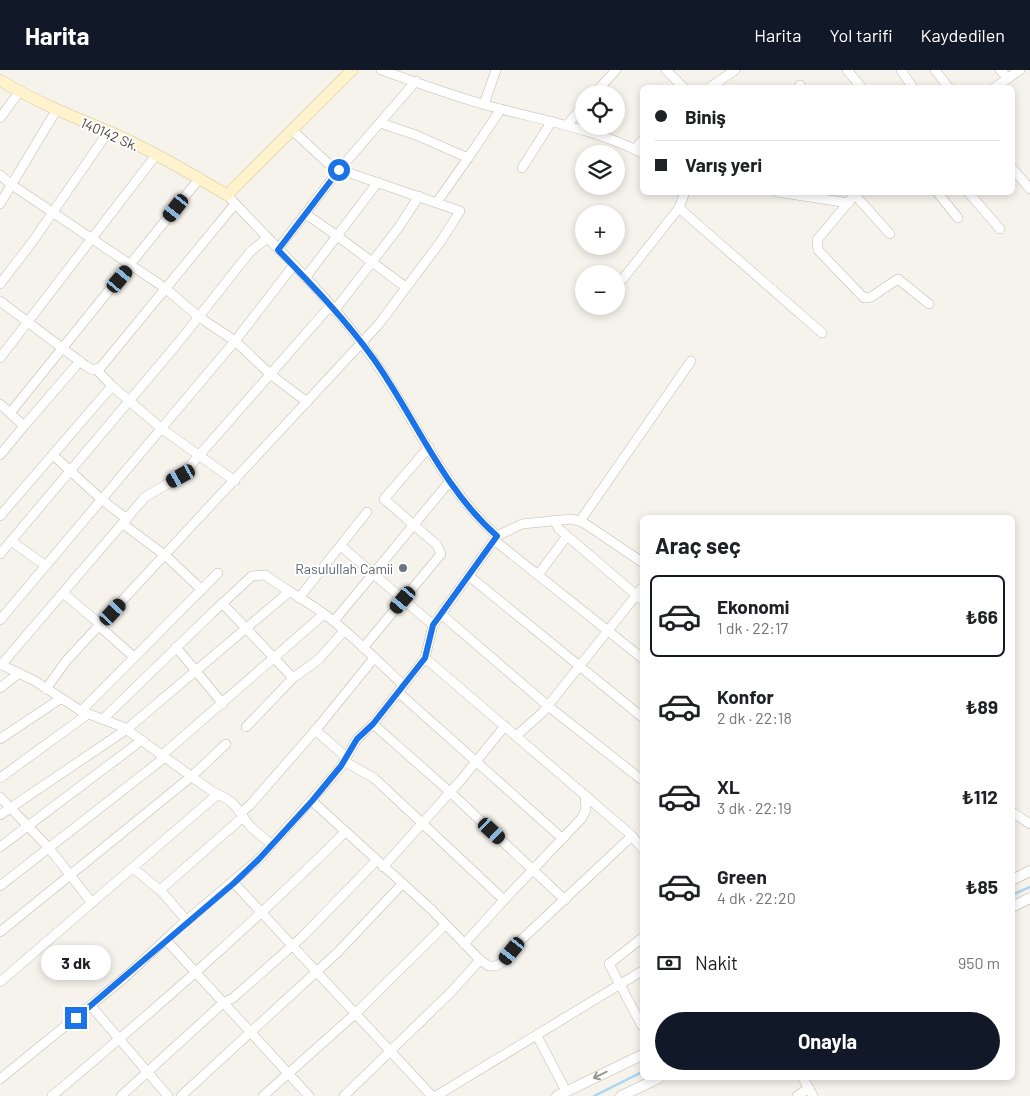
<!DOCTYPE html>
<html lang="tr">
<meta charset="utf-8">
<style>
:root{--surface:#fff;--page:#f6f6f6;--text:#202124;--muted:#757577;--line:#e0e0e0;--accent:#111827}
body{margin:0;font-family:Barlow,sans-serif;background:var(--page);color:var(--text);height:100vh;display:flex;flex-direction:column;font-size:19px;white-space:nowrap}
*{box-sizing:border-box;margin:0}
p{font-size:16px;color:var(--muted)}
.icon{flex:none;width:28px;height:28px;fill:none;stroke:currentColor;stroke-width:2;stroke-linecap:round;stroke-linejoin:round}
.map{position:relative;flex:1;overflow:hidden}
.drawer{position:absolute;left:640px;top:445px;width:375px;height:565px;display:flex;flex-direction:column;background:var(--surface);border-radius:8px;box-shadow:0 2px 8px #0003}
.drawer>*{flex:none}
.guide{position:absolute;left:640px;top:15px;width:375px;height:110px;border-radius:8px;box-shadow:0 2px 8px #0003;display:grid;align-content:center;height:110px;padding:0 15px;background:var(--surface)}
.tools{position:absolute;left:575px;top:15px;display:grid;gap:10px}
.tools a{display:grid;place-items:center;width:50px;height:50px;border-radius:50%;background:var(--surface);box-shadow:0 2px 8px #0003;font-size:25px}
.end{position:absolute;width:22px;height:22px;margin:-11px;border:6px solid #1a73e8;background:#fff;box-shadow:0 0 0 2px #fff}
.from{border-radius:50%}
.bubble{position:absolute;height:35px;border-radius:18px;background:var(--surface);box-shadow:0 2px 8px #0003;font-size:16px;font-weight:700;line-height:35px;text-align:center}
.car{position:absolute;width:15px;height:30px;margin:-15px -8px;border-radius:6px;box-shadow:0 0 4px 1px #0007;background:linear-gradient(#222 24%,#8ab4d8 0 40%,#222 0 76%,#8ab4d8 0 86%,#222 0)}
.guide b{display:flex;align-items:center;gap:18px;height:48px;font-size:19px}
.guide b+b{border-top:1px solid var(--line)}
.guide i{width:12px;height:12px;background:var(--text)}
ul{padding:0;list-style:none}
li{display:flex;align-items:center;gap:15px;height:82px;margin:0 10px 8px;padding:0 5px;border:2px solid transparent;border-radius:8px}
li div{flex:1}
li b{display:block;font-size:19px}
li em{font-style:normal;font-weight:700}
li.current{border-color:var(--accent)}
li>.icon{width:45px;height:45px;stroke-width:1.5}
h2{padding:0 15px;font-size:22px;line-height:60px}
.pay{display:flex;align-items:center;gap:12px;height:55px;padding:0 15px;font-size:19px}
.pay p{margin-inline-start:auto}
.button{display:flex;gap:10px;margin-top:auto;padding:10px 15px}
.button a{flex:1;height:58px;border-radius:30px;background:var(--accent);color:#fff;font-size:20px;font-weight:700;line-height:58px;text-align:center}
header{display:flex;align-items:center;gap:30px;box-sizing:border-box;height:70px;padding:0 25px;background:var(--accent);color:#fff}
header strong{font-size:24px}
nav{display:flex;gap:28px;margin-inline-start:auto;font-size:18px}
.map>svg:first-child{display:block}
.lines{fill:none;stroke-linecap:round;stroke-linejoin:round}
.stream{stroke:#a9d4f2;stroke-width:2.5}
.minor-casing{stroke:#c2bbae;stroke-width:10}
.tertiary-casing{stroke:#c2bbae;stroke-width:11}
.secondary-casing{stroke:#d6c79b;stroke-width:12}
.minor{stroke:#fff;stroke-width:9}
.tertiary{stroke:#fff;stroke-width:10}
.secondary{stroke:#fff3cd;stroke-width:11}
.oneway{stroke:#9c9892}
.route{stroke:#1a73e8;stroke-width:6}
.worship-dot{fill:#6b7280;stroke:#fff;stroke-width:2}
.labels{text-anchor:middle;dominant-baseline:central;stroke-width:4;stroke-linejoin:round;paint-order:stroke}
.street-label{font-size:14px;fill:#4b4439;stroke:#fff}
.worship-label{font-size:14px;fill:#5b616d;stroke:#fff;text-anchor:end}
</style>
<header>
<strong>Harita</strong>
<nav><a>Harita</a><a>Yol tarifi</a><a>Kaydedilen</a></nav>
</header>
<div class="map">
<svg width="1030" height="1026" viewBox="0 0 1030 1026">
<rect width="100%" height="100%" fill="#f6f3ec"/>
<g class="lines">
<g class="stream">
<path d="M1012 825 1030 817"/>
<path d="M594 1026 642 1002"/>
</g>
<defs>
<g id="minor">
<path d="M381 0C419 13 458 28 497 38 547 51 597 60 642 83"/>
<path d="M666 0 684 18"/>
<path d="M847 0 862 18"/>
<path d="M901 0 913 18"/>
<path d="M935 0 949 18"/>
<path d="M1000 0 1008 8"/>
<path d="M709 18 735 0"/>
<path d="M798 18 800 15 802 18"/>
<path d="M994 18 1020 0"/>
<path d="M594 24 616 0"/>
<path d="M484 34 496 0"/>
<path d="M0 48 20 21"/>
<path d="M380 53 416 65 468 88 437 132"/>
<path d="M567 55 584 35"/>
<path d="M635 79 642 71"/>
<path d="M468 88 501 39"/>
<path d="M522 98 552 51"/>
<path d="M1012 98 1030 119"/>
<path d="M0 105 12 115 165 218 199 247 235 271 270 304 307 332"/>
<path d="M777 122 849 133"/>
<path d="M857 122 817 170 818 180 864 228 871 227 898 209 929 234"/>
<path d="M937 122 958 148"/>
<path d="M968 122 1000 159"/>
<path d="M227 125C276 178 332 229 373 289 414 347 443 418 497 466"/>
<path d="M855 125 890 164"/>
<path d="M0 134 57 39"/>
<path d="M679 138 822 263"/>
<path d="M305 144C340 166 372 193 406 217"/>
<path d="M278 179 339 100 416 11"/>
<path d="M305 208 378 112"/>
<path d="M622 210 679 138 685 122"/>
<path d="M0 214 33 171 108 62"/>
<path d="M0 231 86 296 93 300 101 297 235 134"/>
<path d="M334 241 399 157 419 126"/>
<path d="M0 288 156 85"/>
<path d="M112 316 162 359 235 411"/>
<path d="M0 334 24 356 80 291"/>
<path d="M10 343 199 109"/>
<path d="M0 385 24 356"/>
<path d="M53 385 102 430 127 449"/>
<path d="M0 446 112 316 96 299"/>
<path d="M554 450 559 459 642 530"/>
<path d="M580 451 691 291"/>
<path d="M123 454 166 486 202 520"/>
<path d="M494 470 642 588"/>
<path d="M11 471 46 496"/>
<path d="M341 476 433 555"/>
<path d="M0 484 178 273 250 182 267 168"/>
<path d="M538 505 567 466"/>
<path d="M469 506 642 647"/>
<path d="M63 523 101 555"/>
<path d="M299 528 367 442"/>
<path d="M222 533 293 608"/>
<path d="M441 544 548 636 642 710"/>
<path d="M0 550 235 271 293 196"/>
<path d="M334 551 450 411"/>
<path d="M99 556 134 587"/>
<path d="M176 577 223 634"/>
<path d="M363 578 441 484 437 475 384 429 429 377"/>
<path d="M425 588 630 764 642 778"/>
<path d="M0 594 35 611 81 641 123 657 213 722C237 732 235 737 250 756 256 762 264 768 271 774"/>
<path d="M1 595 145 427 181 406 330 236"/>
<path d="M0 618 19 603"/>
<path d="M46 619 66 591 379 254 441 171 460 141 332 97 292 60"/>
<path d="M398 622 563 769"/>
<path d="M81 641 218 503"/>
<path d="M103 649 212 543 252 506 265 505C287 521 311 533 332 550 357 570 380 593 403 615"/>
<path d="M373 654 450 722 565 830"/>
<path d="M246 657 293 608 318 590 344 561"/>
<path d="M315 660 346 687"/>
<path d="M516 666 542 643 642 518"/>
<path d="M0 669 60 629"/>
<path d="M161 686 324 544"/>
<path d="M344 691 374 708 504 830 581 749 586 740 585 725"/>
<path d="M0 708 88 644"/>
<path d="M0 727 49 778 92 833"/>
<path d="M312 731 431 839 480 890 452 921 344 1026"/>
<path d="M1012 742 1030 754"/>
<path d="M241 743 251 734 319 656 374 588"/>
<path d="M0 745 127 659 289 522"/>
<path d="M0 777 142 670"/>
<path d="M383 797 461 710 505 656"/>
<path d="M133 798 162 822 187 851"/>
<path d="M234 813 432 1026"/>
<path d="M0 816 164 688"/>
<path d="M160 820 243 747"/>
<path d="M0 862 192 706 226 674"/>
<path d="M642 868 609 894 642 956"/>
<path d="M166 870 309 1026"/>
<path d="M464 874 504 830"/>
<path d="M480 890 489 896H496L503 892 520 871 632 766"/>
<path d="M0 912 218 724"/>
<path d="M91 936 168 1026"/>
<path d="M537 966 566 1021"/>
<path d="M803 1008 813 1026"/>
<path d="M0 1009 123 909 180 856 259 789 341 697 357 669 373 654 425 588 433 555 497 466 522 454 572 449 584 453 642 492"/>
<path d="M52 1026C153 941 252 855 345 762"/>
<path d="M121 1026 223 933 233 928 302 867 376 791"/>
<path d="M181 1026 338 882 402 814"/>
<path d="M263 1026 355 944 445 855"/>
<path d="M436 1026 642 901"/>
<path d="M797 1026 809 1018"/>
</g>
<g id="tertiary">
<path d="M1012 810 1030 801"/>
<path d="M1012 837 1030 828"/>
<path d="M557 1026 642 985"/>
<path d="M621 1026 659 1008"/>
</g>
<path id="secondary" d="M0 10C34 31 71 46 108 61 149 79 188 102 227 125L352 0"/>
</defs>
<use href="#minor" class="minor-casing"/>
<use href="#tertiary" class="tertiary-casing"/>
<use href="#secondary" class="secondary-casing"/>
<use href="#minor" class="minor"/>
<use href="#tertiary" class="tertiary"/>
<use href="#secondary" class="secondary"/>
</g>
<defs><path id="oneway-shaft" d="M-6 0H5M1.5-3L5.5 0L1.5 3" fill="none" stroke-width="1.6" stroke-linecap="round" stroke-linejoin="round" transform="scale(1.25)"/></defs>
<use class="oneway" href="#oneway-shaft" transform="translate(600 1005) rotate(154)"/>
<g class="lines">
<path class="route" d="M76 948 234 813 259 789 312 731 341 696 357 669 373 654 425 588 433 555 497 466C442 418 415 347 373 288 345 249 311 214 278 180L339 100"/>
</g>
<circle class="worship-dot" cx="403" cy="498" r="5"/>
<g class="labels">
<g class="street-label">
<text transform="translate(110 64) rotate(24)">140142 Sk.</text>
</g>
<g class="worship-label">
<text x="393" y="498">Rasulullah Camii</text>
</g>
</g>
</svg>
<div class="tools">
<a><svg class="icon" aria-label="locate" viewBox="0 0 24 24"><circle cx="12" cy="12" r="6"/><path d="M12 2v4M12 18v4M2 12h4M18 12h4"/></svg></a>
<a><svg class="icon" aria-label="layers" viewBox="0 0 24 24"><path d="M12 4l9 5-9 5-9-5zM3 14l9 5 9-5"/></svg></a>
<a>+</a>
<a>−</a>
</div>
<i class="end from" style="left:339px;top:100px"></i>
<i class="end" style="left:76px;top:948px"></i>
<div class="bubble" style="left:41px;top:875px;width:70px">3 dk</div>
<i class="car" style="left:176px;top:138px;rotate:218deg"></i>
<i class="car" style="left:120px;top:209px;rotate:40deg"></i>
<i class="car" style="left:181px;top:406px;rotate:241deg"></i>
<i class="car" style="left:403px;top:530px;rotate:220deg"></i>
<i class="car" style="left:113px;top:542px;rotate:43deg"></i>
<i class="car" style="left:492px;top:761px;rotate:133deg"></i>
<i class="car" style="left:512px;top:881px;rotate:219deg"></i>
<div class="guide">
<b><i class="from"></i>Biniş</b>
<b><i></i>Varış yeri</b>
</div>
<section class="drawer">
<h2>Araç seç</h2>
<ul>
<li class="current"><svg class="icon" aria-label="car" viewBox="0 0 24 24"><path d="M5 17H2v-5l4-1 3-4h7l3 4 3 1v5h-3M9 17h6M6 11h13"/><circle cx="7" cy="17" r="2"/><circle cx="17" cy="17" r="2"/></svg><div><b>Ekonomi</b><p>1 dk · 22:17</p></div><em>₺66</em></li>
<li><svg class="icon" aria-label="car" viewBox="0 0 24 24"><path d="M5 17H2v-5l4-1 3-4h7l3 4 3 1v5h-3M9 17h6M6 11h13"/><circle cx="7" cy="17" r="2"/><circle cx="17" cy="17" r="2"/></svg><div><b>Konfor</b><p>2 dk · 22:18</p></div><em>₺89</em></li>
<li><svg class="icon" aria-label="car" viewBox="0 0 24 24"><path d="M5 17H2v-5l4-1 3-4h7l3 4 3 1v5h-3M9 17h6M6 11h13"/><circle cx="7" cy="17" r="2"/><circle cx="17" cy="17" r="2"/></svg><div><b>XL</b><p>3 dk · 22:19</p></div><em>₺112</em></li>
<li><svg class="icon" aria-label="car" viewBox="0 0 24 24"><path d="M5 17H2v-5l4-1 3-4h7l3 4 3 1v5h-3M9 17h6M6 11h13"/><circle cx="7" cy="17" r="2"/><circle cx="17" cy="17" r="2"/></svg><div><b>Green</b><p>4 dk · 22:20</p></div><em>₺85</em></li>
</ul>
<div class="pay"><svg class="icon" aria-label="cash" viewBox="0 0 24 24"><path d="M3 7h18v10H3z"/><circle cx="12" cy="12" r="2"/></svg>Nakit<p>950 m</p></div>
<div class="button"><a>Onayla</a></div>
</section>
</div>
